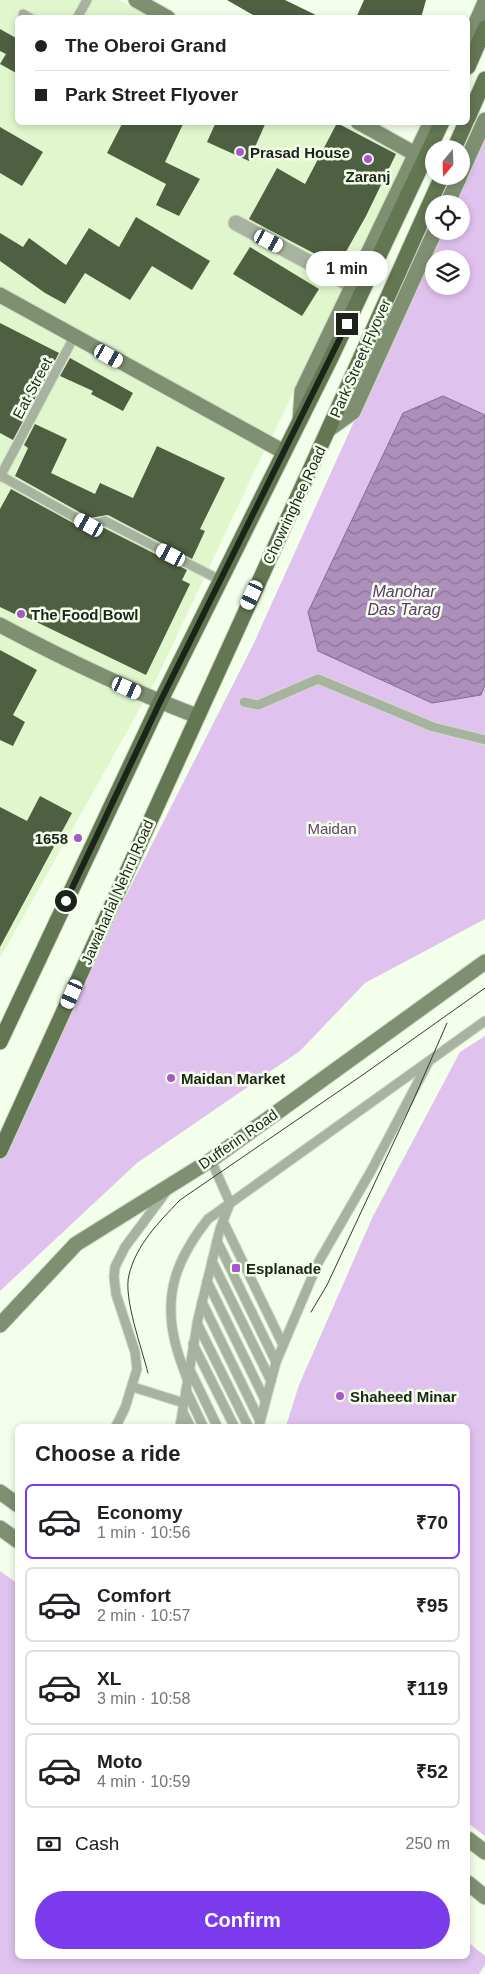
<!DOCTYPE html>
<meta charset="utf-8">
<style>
:root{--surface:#fff;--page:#f2f2f2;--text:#202124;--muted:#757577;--line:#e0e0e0;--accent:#7c3aed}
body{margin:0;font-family:Arial,sans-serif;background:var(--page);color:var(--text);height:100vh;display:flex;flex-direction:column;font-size:19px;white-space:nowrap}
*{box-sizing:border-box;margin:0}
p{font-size:16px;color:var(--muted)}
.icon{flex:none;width:28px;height:28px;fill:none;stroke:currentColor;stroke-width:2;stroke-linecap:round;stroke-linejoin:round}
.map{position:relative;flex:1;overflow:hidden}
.details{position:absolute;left:15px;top:1424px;width:455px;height:535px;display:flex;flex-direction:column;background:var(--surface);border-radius:8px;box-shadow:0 2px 8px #0003}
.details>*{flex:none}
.banner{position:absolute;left:15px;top:15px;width:455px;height:110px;border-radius:8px;box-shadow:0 2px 8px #0003;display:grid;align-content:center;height:110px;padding:0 20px;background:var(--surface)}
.needle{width:32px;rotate:199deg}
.tools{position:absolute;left:425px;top:140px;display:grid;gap:10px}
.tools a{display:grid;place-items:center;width:45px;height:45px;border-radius:50%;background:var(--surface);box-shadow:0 2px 8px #0003;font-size:25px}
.end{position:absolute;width:22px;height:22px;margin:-11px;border:6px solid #1c2317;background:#fff;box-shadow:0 0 0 2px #fff}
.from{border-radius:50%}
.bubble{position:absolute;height:35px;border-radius:18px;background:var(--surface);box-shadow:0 2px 8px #0003;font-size:16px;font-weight:700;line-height:35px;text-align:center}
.car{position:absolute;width:15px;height:30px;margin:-15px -8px;border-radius:6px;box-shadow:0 0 4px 1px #0007;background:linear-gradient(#fff 24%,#345 0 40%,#fff 0 76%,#345 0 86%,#fff 0)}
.banner b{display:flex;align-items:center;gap:18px;height:48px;font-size:19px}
.banner b+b{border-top:1px solid var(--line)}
.banner i{width:12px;height:12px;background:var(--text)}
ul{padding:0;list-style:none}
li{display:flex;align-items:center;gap:15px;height:75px;margin:0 10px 8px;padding:0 10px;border:2px solid var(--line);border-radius:8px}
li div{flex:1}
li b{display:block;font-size:19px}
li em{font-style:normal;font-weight:700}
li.current{border-color:var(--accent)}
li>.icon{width:45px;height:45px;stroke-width:1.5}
h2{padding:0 20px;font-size:22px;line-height:60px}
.pay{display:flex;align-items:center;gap:12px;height:55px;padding:0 20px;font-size:19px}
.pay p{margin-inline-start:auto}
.action{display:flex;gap:10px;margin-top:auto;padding:10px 20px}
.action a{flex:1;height:58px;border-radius:30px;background:var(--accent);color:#fff;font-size:20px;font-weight:700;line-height:58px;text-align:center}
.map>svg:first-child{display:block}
.built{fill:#e0f7cd}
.park{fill:#e0c2ef;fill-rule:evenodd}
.water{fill:url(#water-waves);stroke:#826f8a}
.building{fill:#4f5f42}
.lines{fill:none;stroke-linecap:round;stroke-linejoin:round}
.lane-casing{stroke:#d1dcc8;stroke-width:11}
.street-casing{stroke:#d1dcc8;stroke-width:17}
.secondary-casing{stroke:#d1dcc8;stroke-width:17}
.primary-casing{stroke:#d1dcc8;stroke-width:17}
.lane{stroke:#a7b39e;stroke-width:9}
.street{stroke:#a7b39e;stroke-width:15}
.secondary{stroke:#7f9072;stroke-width:15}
.primary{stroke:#637753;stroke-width:15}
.tram{stroke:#343b2e;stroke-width:1}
.route{stroke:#1c2317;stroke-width:6}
.poi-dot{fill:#a758c9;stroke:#f3ffea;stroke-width:2}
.labels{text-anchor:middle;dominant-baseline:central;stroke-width:5;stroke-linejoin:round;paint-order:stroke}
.poi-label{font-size:15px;font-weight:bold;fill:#1c2317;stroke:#f3ffea;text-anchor:start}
.street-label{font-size:15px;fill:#1c2317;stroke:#f3ffea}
.park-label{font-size:15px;fill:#643d75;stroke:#f3ffea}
.water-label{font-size:16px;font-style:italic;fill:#603971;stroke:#f3ffea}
</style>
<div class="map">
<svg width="485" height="1974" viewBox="0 0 485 1974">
<defs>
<pattern id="water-waves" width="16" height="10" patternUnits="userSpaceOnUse" patternTransform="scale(1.25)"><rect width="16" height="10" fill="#ad8fbb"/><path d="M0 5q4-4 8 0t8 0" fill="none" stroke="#8c7497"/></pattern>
</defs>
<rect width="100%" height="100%" fill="#f3ffea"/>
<g class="built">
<path d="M0 0H119L151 17 18 18V122L342 123 406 158 272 437 0 287Z"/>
<path d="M0 305 264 451 157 678 0 958Z"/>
</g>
<g class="park">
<path d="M485 132V919L365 983 300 1051 137 1163 0 1291V1144L253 645 440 231H461V204H453ZM434 259H461V286H434Z"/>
<path d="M485 1036V1836L468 1823V1426H286L299 1385 373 1216 460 1052Z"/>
<path d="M0 1571 18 1584V1956H468V1942L485 1956V1965L479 1974H0Z"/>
</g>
<path class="water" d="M443 396 485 415V685L481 695 432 703 318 651 308 612 403 413Z"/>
<g class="building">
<path d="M227 0H285L322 18H258Z"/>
<path d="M364 0H426L421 18H356Z"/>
<path d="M0 29 16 38 18 35V74L0 64 6 54 0 51Z"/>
<path d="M123 122H184L165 162 200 179 179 216 156 205 166 184 107 153Z"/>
<path d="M216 122H266L249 161 207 142Z"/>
<path d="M337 123 396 154 366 216 338 266 249 219 277 168 305 184Z"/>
<path d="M0 127 43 152 22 186 0 173Z"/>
<path d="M136 217 210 261 192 290 152 266 130 300 85 273 65 304 45 293 0 261V233L23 247 29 238 66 265 89 228 119 247Z"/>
<path d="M250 247 319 289 302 316 233 274Z"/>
<path d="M0 323 59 353 13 440 0 433Z"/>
<path d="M70 358 133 393 123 411 91 394 93 391 60 376Z"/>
<path d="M35 424 67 439 51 473 95 494 100 483 133 498 157 446 225 478 200 529 205 531 192 559 108 515 90 518 15 476 28 448 24 445Z"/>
<path d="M11 489 86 530 104 528 187 570 182 580 190 584 146 675 22 615 21 617 0 607V509Z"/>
<path d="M0 650 37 670 13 715 25 722 13 746 0 740Z"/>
<path d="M40 796 72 813 0 947V807L27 821Z"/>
</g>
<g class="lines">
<defs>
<g id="lane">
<path d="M23 14 30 18"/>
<path d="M77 18 87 0"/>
<path d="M1 476 89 525 105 521 220 580"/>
<path d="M0 477 74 337"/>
<path d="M244 702 258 705 318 679 433 727 485 740"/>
<path d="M223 1221 283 1345"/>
<path d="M217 1241 276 1362"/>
<path d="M212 1261 271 1381"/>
<path d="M207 1281 265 1400"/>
<path d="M202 1302 260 1421"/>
<path d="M197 1323 248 1426"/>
<path d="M193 1344 234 1426"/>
<path d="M189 1368 217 1426"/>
<path d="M187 1379C183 1367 178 1355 175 1342 163 1292 178 1257 208 1219L485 1021"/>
<path d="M133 1387 184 1403"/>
<path d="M186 1390 203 1426"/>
<path d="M183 1412 190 1426"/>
<path d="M116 1426 125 1408 137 1369 135 1352 116 1294 114 1277 115 1267 125 1247 166 1192"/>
<path d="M180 1426 198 1319 220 1229 230 1203 211 1160"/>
<path d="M259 1426 276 1362 318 1263 371 1171 429 1061"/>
</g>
<path id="street" d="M236 223 353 286"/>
<g id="secondary">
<path d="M136 0 168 18"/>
<path d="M468 41 485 2"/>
<path d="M358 122 417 155"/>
<path d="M461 173 485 120"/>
<path d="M447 204 460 176"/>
<path d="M0 295 284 452"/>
<path d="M300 420 302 391 431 122"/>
<path d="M328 430 353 412 435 231"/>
<path d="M0 625C64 659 129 690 197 716"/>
<path d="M0 1325 76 1244 211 1160 485 962"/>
<path d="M0 1492 18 1505"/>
<path d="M0 1528 18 1541"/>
<path d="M468 1839 485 1852"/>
<path d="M468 1883 485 1897"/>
</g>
<g id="primary">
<path d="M468 67 485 28"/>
<path d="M468 118 485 79"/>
<path d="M454 149 466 122"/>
<path d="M0 1042 160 702 330 360 442 122"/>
<path d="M0 1151 328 430 442 176"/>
</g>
</defs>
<use href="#lane" class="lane-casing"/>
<use href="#street" class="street-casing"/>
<use href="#secondary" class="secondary-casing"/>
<use href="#primary" class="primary-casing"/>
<use href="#lane" class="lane"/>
<use href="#street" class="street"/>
<use href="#secondary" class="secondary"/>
<use href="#primary" class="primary"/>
<g class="tram">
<path d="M311 1312 327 1285 413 1101 447 1023"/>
<path d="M148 1373C142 1349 123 1297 129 1275 136 1245 159 1222 180 1200L364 1074 485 988"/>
</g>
</g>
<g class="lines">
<path class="route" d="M66 901 160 702 347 324"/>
</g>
<g class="poi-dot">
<circle cx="240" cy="152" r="5"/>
<circle cx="368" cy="159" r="5"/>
<circle cx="21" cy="614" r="5"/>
<circle cx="78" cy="838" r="5"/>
<circle cx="171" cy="1078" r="5"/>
<rect x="231" y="1263" width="10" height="10" rx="2.5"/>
<circle cx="340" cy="1396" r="5"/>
</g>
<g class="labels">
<g class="poi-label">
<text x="250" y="152">Prasad House</text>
<text x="368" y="176" text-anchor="middle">Zaranj</text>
<text x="31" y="614">The Food Bowl</text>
<text x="68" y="838" text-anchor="end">1658</text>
<text x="181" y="1078">Maidan Market</text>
<text x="246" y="1268">Esplanade</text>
<text x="350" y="1396">Shaheed Minar</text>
</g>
<g class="street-label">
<text transform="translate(360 358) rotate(-66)">Park Street Flyover</text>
<text transform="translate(32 388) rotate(-62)">Eat Street</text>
<text transform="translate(294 505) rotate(-65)">Chowringhee Road</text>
<text transform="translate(117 892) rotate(-66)">Jawaharlal Nehru Road</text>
<text transform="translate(238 1139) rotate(-35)">Dufferin Road</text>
</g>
<g class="park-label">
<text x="332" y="828">Maidan</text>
</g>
<g class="water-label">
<text x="404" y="591">Manohar<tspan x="404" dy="18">Das Tarag</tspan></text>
</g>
</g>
</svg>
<div class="tools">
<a><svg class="needle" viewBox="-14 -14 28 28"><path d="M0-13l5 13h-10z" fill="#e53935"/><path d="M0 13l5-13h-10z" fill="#757577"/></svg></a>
<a><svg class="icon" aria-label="locate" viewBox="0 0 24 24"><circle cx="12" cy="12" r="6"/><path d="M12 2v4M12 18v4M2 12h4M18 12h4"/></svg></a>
<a><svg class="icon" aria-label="layers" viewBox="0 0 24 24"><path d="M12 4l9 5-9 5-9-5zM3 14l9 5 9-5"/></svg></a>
</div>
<i class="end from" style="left:66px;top:901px"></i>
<i class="end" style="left:347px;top:324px"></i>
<div class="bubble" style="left:306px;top:251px;width:82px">1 min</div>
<i class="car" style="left:269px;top:241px;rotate:118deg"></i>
<i class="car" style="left:109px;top:356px;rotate:119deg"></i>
<i class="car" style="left:89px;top:525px;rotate:299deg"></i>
<i class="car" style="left:171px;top:555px;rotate:297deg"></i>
<i class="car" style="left:252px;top:595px;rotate:205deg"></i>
<i class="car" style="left:127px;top:688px;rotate:114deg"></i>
<i class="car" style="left:72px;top:994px;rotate:204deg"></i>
<div class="banner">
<b><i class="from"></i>The Oberoi Grand</b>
<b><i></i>Park Street Flyover</b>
</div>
<section class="details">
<h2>Choose a ride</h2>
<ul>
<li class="current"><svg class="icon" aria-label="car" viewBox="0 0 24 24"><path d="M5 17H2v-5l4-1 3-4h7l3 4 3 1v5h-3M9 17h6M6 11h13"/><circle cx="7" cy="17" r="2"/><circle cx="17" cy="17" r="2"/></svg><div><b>Economy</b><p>1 min · 10:56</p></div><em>₹70</em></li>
<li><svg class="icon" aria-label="car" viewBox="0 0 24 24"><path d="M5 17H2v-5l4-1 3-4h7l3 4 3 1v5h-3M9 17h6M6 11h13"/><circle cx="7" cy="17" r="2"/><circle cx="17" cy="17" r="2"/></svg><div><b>Comfort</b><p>2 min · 10:57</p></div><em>₹95</em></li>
<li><svg class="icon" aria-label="car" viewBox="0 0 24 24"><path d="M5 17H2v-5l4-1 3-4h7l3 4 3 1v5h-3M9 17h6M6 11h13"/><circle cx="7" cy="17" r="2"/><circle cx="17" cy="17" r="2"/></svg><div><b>XL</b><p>3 min · 10:58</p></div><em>₹119</em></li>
<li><svg class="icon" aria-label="car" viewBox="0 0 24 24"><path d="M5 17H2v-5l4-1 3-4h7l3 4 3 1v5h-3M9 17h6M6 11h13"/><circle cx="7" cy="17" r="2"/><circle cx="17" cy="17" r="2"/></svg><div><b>Moto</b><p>4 min · 10:59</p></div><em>₹52</em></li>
</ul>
<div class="pay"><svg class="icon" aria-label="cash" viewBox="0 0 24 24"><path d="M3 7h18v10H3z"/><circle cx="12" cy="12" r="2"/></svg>Cash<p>250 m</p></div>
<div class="action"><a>Confirm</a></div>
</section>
</div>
